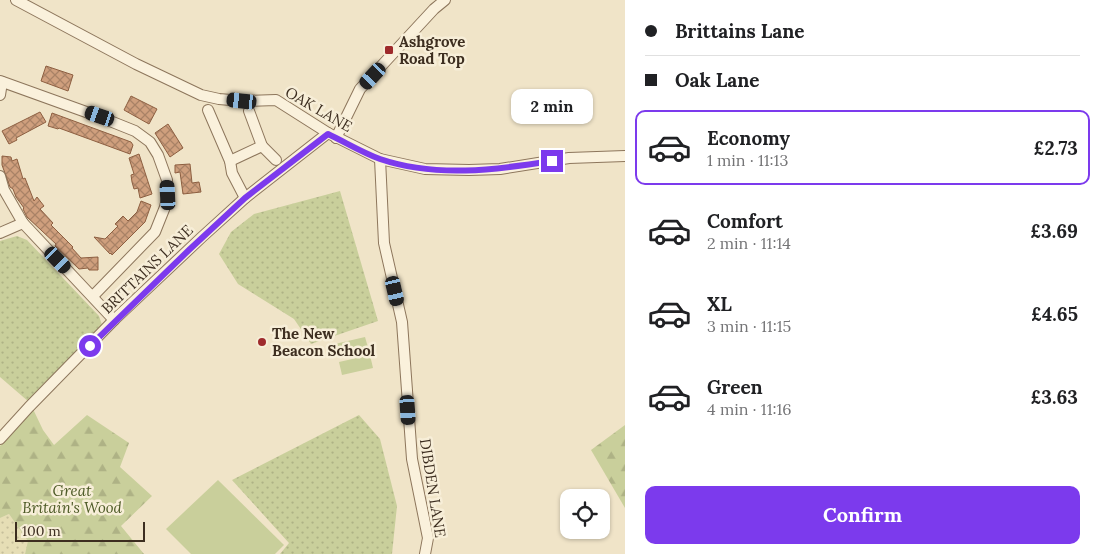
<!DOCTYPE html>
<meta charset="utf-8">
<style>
:root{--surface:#fff;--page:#f6f6f6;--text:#202124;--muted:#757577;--line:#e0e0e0;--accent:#7c3aed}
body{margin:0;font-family:Lora,serif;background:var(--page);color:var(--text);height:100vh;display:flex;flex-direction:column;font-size:19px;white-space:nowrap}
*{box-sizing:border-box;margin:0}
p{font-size:16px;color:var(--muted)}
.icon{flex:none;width:28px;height:28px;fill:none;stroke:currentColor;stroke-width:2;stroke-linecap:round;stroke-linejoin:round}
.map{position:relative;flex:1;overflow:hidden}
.panel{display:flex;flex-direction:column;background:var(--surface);width:475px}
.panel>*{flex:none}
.hud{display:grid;align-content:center;height:110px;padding:0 20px;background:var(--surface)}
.tools{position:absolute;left:560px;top:489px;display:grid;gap:10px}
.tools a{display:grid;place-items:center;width:50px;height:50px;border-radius:10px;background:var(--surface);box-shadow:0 1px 4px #0004;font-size:25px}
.scale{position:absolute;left:15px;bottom:12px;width:130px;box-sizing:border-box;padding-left:5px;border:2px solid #3d2e20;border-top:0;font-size:14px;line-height:18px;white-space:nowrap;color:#3d2e20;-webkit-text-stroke:4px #f7eed8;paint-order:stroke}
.end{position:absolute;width:22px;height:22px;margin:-11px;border:6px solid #7c3aed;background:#fff;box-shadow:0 0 0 2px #fff}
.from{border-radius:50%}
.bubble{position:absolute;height:35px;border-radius:10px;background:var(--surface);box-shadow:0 1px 4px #0004;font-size:16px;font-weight:700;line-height:35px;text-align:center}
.car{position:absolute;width:15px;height:30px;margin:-15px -8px;border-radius:6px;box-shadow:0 0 4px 1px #0007;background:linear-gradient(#222 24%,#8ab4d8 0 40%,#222 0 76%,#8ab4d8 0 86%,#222 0)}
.hud b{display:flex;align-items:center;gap:18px;height:48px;font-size:19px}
.hud b+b{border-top:1px solid var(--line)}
.hud i{width:12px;height:12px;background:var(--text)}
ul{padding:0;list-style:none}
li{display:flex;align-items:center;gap:15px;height:75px;margin:0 10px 8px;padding:0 10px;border:2px solid transparent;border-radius:10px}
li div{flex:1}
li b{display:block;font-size:19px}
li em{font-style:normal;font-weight:700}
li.on{border-color:var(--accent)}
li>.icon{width:45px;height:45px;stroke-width:1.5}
.button{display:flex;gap:10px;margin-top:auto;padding:10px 20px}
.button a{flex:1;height:58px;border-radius:10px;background:var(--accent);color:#fff;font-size:20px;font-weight:700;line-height:58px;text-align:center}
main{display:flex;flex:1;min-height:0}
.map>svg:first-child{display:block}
.farmland{fill:url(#farmland-dots)}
.grass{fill:#c9cf9b}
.forest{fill:url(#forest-firs)}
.park{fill:url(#park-dots)}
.building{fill:url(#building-cross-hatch);stroke:#8d5f41}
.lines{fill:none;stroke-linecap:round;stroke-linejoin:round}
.minor-casing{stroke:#8d765c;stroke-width:12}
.minor{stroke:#faf1dc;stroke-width:10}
.route{stroke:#7c3aed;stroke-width:6}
.poi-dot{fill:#9e2a2b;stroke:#f7eed8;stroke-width:2}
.labels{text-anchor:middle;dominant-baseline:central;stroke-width:5;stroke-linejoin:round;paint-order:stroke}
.poi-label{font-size:15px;font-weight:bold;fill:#3d2e20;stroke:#f7eed8;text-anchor:start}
.street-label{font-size:15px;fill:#3d2e20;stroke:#f7eed8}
.park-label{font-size:15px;font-style:italic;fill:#4d5a26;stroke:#f7eed8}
</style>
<main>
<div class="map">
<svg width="625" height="554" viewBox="0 0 625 554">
<defs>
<pattern id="farmland-dots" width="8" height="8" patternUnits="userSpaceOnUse" patternTransform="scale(1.25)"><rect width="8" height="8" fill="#e6deb5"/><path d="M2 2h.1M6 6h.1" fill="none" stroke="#c6bf9b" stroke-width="1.8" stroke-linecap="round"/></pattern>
<pattern id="forest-firs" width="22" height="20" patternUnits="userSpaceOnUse" patternTransform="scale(1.25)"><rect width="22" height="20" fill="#c9cf9b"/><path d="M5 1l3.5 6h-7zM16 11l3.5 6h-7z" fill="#aeb285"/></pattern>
<pattern id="park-dots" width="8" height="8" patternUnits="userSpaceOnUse" patternTransform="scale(1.25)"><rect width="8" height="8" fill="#c9cf9b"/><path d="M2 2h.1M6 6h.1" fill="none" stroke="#aeb285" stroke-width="1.8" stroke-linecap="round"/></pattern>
<pattern id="building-cross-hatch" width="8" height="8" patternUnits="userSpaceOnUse" patternTransform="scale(1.25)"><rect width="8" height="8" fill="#cf9f7d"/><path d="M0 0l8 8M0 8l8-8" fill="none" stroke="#a98266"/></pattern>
</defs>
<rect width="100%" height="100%" fill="#f0e4c8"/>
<path class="farmland" d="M9 514 29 541 25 554H0V518Z"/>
<g class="grass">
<path d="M365 337 369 351 339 358 335 344Z"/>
<path d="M370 355 373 368 342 375 339 362Z"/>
<path d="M218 480 284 545 275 554H191L166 529Z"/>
</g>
<g class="forest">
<path d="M33 409 43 430 54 445 87 415 129 443 120 467 152 496 121 526 144 554H25L28 541 9 514 0 518V446Z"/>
<path d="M625 425V508L591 450Z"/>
</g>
<g class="park">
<path d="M340 191 378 321 311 344 294 319 238 284 219 254 231 232 254 214Z"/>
<path d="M17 236 27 240 99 316 102 325 29 402 0 377V241Z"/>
<path d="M359 415 380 439 397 506 392 554H280L289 543 232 480Z"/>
</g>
<g class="building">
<path d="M46 66 73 75 68 91 41 81Z"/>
<path d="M131 96 157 109 149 124 124 110Z"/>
<path d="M40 112 46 122 16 138 17 140 9 144 2 131Z"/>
<path d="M52 113 131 142 133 145 130 154 59 128 58 129 48 126Z"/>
<path d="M168 124 183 148 170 157 155 133Z"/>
<path d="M139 154 152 194 140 198 138 188 134 189 132 182 131 175 134 174 129 158Z"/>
<path d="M2 156 11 157 12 161 17 159 23 179 25 178 34 201 37 197 44 206 40 209 53 223 51 225 73 247 72 248 81 258 98 257V270H89L88 268 79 269 55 246 56 244 27 217 23 209 24 208 16 197 13 189 10 187 2 165Z"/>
<path d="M190 164 192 183 199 182 201 192 183 194 180 172 175 173V165Z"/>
<path d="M141 201 151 205 145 222 112 255 111 253 110 254 94 237 105 239 118 226 115 224 123 216 128 221 137 212Z"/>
</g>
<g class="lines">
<defs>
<g id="minor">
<path d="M16 0 136 64 201 95 219 99 242 101 276 100 328 133 380 159 425 169 469 170 500 169 569 158 625 156"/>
<path d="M0 81 100 117 135 131 150 142 158 155 167 180 168 195 165 207 155 232 93 296"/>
<path d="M0 95 2 82"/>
<path d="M208 110 230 161 232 173 245 198"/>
<path d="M249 111 262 146"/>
<path d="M336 138 360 89 434 9 445 0"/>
<path d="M380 159 384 243 402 322 412 459 428 538 425 554"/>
<path d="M230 161 262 146 276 160"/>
<path d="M0 176 4 190 23 223 114 320"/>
<path d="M0 233 23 223"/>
<path d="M0 439 29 407 114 320 202 237 245 198 328 133"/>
</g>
</defs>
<use href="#minor" class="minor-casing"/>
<use href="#minor" class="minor"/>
</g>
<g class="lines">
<path class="route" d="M90 346 190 249 245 198 328 134C345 142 363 153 380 159 436 178 495 170 552 161"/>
</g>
<g class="poi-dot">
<rect x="384" y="45" width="10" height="10" rx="2.5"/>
<circle cx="262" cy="342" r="5"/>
</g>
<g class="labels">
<g class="poi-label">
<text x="399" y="41">Ashgrove<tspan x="399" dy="17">Road Top</tspan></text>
<text x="272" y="333">The New<tspan x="272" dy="17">Beacon School</tspan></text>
</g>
<g class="street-label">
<text transform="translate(319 109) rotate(30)">OAK LANE</text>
<text transform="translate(147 269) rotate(-44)">BRITTAINS LANE</text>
<text transform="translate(433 488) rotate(81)">DIBDEN LANE</text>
</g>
<g class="park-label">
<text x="72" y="490">Great<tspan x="72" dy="17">Britain's Wood</tspan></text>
</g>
</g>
</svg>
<div class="tools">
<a><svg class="icon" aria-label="locate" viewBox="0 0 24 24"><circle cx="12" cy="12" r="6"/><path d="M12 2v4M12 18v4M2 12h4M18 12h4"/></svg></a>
</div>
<div class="scale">100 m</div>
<i class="end from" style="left:90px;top:346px"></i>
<i class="end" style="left:552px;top:161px"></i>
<div class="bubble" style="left:511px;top:89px;width:82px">2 min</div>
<i class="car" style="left:373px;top:76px;rotate:223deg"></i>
<i class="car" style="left:242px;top:101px;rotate:276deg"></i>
<i class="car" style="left:100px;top:116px;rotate:289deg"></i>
<i class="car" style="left:168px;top:195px;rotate:357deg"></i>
<i class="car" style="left:58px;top:260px;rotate:136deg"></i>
<i class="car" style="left:395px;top:291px;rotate:167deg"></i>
<i class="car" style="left:408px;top:410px;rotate:176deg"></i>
</div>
<section class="panel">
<div class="hud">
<b><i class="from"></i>Brittains Lane</b>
<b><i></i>Oak Lane</b>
</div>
<ul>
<li class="on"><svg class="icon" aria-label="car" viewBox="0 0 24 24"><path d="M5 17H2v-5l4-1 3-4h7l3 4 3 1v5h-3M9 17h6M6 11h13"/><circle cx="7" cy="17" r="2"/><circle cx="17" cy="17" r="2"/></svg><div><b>Economy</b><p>1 min · 11:13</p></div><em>£2.73</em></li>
<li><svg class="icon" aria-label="car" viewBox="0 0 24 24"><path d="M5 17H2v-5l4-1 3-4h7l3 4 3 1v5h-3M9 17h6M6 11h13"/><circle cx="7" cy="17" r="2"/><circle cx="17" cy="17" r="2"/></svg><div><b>Comfort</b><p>2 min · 11:14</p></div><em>£3.69</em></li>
<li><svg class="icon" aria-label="car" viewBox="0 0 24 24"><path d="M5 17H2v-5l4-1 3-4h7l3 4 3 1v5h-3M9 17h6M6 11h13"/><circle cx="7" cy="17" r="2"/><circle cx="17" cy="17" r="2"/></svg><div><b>XL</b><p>3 min · 11:15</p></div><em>£4.65</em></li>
<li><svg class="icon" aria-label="car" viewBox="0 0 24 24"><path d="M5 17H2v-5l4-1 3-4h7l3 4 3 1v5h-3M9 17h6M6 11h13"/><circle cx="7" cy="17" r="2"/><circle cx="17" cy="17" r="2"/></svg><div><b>Green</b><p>4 min · 11:16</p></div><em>£3.63</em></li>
</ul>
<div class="button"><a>Confirm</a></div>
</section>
</main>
